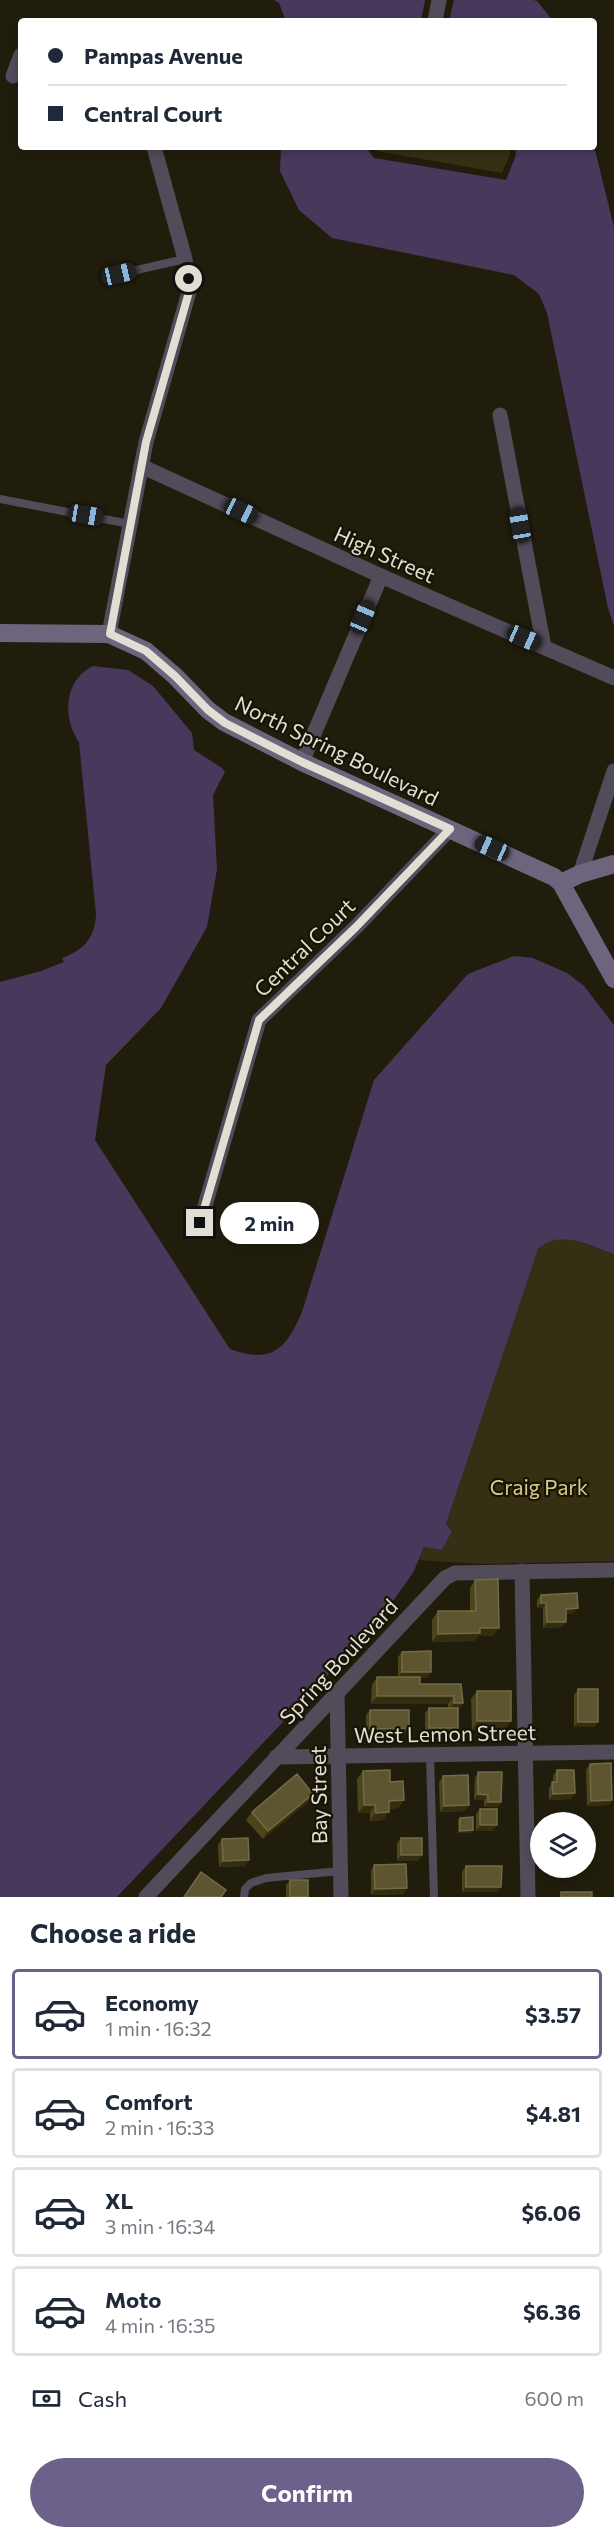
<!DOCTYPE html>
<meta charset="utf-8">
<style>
:root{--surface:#fff;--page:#f2f2f3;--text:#1f2937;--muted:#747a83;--line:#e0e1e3;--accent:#6b618a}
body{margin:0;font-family:Commissioner,sans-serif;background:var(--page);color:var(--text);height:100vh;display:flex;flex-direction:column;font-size:22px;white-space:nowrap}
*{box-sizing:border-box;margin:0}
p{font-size:20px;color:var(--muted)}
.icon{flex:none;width:33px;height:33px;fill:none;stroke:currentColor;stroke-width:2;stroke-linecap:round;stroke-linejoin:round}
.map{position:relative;height:1897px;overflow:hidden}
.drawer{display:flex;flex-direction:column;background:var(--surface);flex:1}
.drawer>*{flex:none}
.top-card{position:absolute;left:18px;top:18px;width:579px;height:132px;border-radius:6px;box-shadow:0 3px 9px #0003;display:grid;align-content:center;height:132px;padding:0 30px;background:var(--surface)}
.tools{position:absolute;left:530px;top:1812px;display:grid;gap:12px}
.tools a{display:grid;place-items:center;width:66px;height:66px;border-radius:50%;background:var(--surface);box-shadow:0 3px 9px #0003;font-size:30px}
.end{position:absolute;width:27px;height:27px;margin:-14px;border:8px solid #e1dfd4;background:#111;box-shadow:0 0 0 3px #111}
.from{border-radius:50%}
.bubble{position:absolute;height:42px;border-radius:21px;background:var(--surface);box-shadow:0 3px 9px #0003;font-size:20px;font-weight:700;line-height:42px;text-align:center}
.car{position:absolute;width:18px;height:36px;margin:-18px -9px;border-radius:8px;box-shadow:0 0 4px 2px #0007;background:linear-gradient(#222 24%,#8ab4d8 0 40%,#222 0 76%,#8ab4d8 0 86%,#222 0)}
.top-card b{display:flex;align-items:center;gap:21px;height:57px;font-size:22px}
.top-card b+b{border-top:2px solid var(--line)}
.top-card i{width:15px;height:15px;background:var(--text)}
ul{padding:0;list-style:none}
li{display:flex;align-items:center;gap:18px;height:90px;margin:0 12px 9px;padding:0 18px;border:3px solid var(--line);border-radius:6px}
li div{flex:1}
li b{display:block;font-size:22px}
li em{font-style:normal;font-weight:700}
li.selected{border-color:var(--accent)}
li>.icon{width:54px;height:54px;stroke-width:1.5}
h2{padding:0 30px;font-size:27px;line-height:72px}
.pay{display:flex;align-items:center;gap:15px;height:66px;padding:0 30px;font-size:22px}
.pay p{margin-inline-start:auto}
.cta{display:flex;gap:12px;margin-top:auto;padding:12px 30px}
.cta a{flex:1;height:69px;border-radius:36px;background:var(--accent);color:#fff;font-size:24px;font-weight:700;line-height:69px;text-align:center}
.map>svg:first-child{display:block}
.green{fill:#352f14}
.water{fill:#48385b}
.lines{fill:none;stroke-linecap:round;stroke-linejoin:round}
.lane{stroke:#524b5a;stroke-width:8}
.street{stroke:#524b5a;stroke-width:15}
.secondary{stroke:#6f647d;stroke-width:18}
.wall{fill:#4c451c}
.shaded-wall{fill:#342e0e}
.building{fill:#5c5530;stroke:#716b49;stroke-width:1.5}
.route{stroke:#e1dfd4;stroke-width:8}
.labels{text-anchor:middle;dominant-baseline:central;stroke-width:4.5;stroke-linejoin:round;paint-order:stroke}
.street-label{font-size:21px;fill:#e1dfd4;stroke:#171405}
.park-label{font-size:21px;fill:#d8ca85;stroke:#171405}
</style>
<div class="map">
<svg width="614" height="1897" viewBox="0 0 614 1897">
<rect width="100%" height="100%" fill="#211d0d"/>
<g class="green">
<path d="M374 147H509L510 154 502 173 377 151Z"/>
<path d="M561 1238 570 1239 614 1254V1561L480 1564 419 1560 424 1547 452 1531 446 1524 535 1256C540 1244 548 1239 561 1238Z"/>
</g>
<g class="water">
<path d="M274 0H425L421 21H286L279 3Z"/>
<path d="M454 0H533L537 1 553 21H449Z"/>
<path d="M594 146 614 227V626L608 608 547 313 539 294 514 275 332 238 299 210 280 171 281 147H366L374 158 506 180 516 155 515 147Z"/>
<path d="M93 666 128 670 153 686 192 733 194 750 222 768 225 772 213 795 217 869 207 927 161 1008 106 1065 95 1140 230 1349C271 1364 286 1350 302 1312L374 1080 468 974 514 956 533 958 567 973 584 986 614 1025V1254C589 1246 560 1228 538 1249L446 1524 452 1531 442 1550 424 1547 413 1573 377 1623 117 1897H0V982L41 971 64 962 62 958C84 950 95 938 96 914L79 742C62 718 64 680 93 666Z"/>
</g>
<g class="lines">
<g class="lane">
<path d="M119 274 185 259"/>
<path d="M0 499 130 524"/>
<path d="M430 1755 434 1897"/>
<path d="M244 1897 245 1889 251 1883 266 1878 340 1871"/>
</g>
<g class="street">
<path d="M435 21 439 0"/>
<path d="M13 76 21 55"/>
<path d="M500 415 544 647"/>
<path d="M141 466 381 576 614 678"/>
<path d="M109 634 146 442 189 292 185 259 154 147"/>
<path d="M302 762 381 576"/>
<path d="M580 874 614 771"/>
<path d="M200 1223 259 1020 356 927 450 829"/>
<path d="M522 1571 528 1897"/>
<path d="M337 1692 341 1897"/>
<path d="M276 1757 614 1752"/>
<path d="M146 1897 445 1578 455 1573 614 1570"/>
</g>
<g class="secondary">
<path d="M0 633 109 634 146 651 175 676 208 710 224 722 302 762 554 877 561 883 614 979"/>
<path d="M561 883 580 874 614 864"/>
</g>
</g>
<g class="wall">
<path d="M475 1580 493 1636H478L474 1641 432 1642V1620L438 1611H470V1588Z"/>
<path d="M541 1595 574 1613 566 1614 562 1627 543 1628V1608H537V1600Z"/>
<path d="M402 1652 427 1678 420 1677V1684H461L463 1703 458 1709 454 1733H425V1713L429 1708H448V1704H371L372 1685 377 1677H398V1657Z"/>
<path d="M578 1689 598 1722 594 1727H574V1695Z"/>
<path d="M477 1691 511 1721 505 1729 472 1730 471 1699Z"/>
<path d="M370 1710 405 1734H366V1715Z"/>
<path d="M590 1764 612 1800 609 1805 587 1806 586 1770Z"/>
<path d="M557 1770 571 1799 549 1800V1788L553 1782V1776Z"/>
<path d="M363 1771 390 1782 404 1800 398 1808 389 1809 384 1820 370 1821V1813H358L357 1779Z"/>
<path d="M478 1772 498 1807H484V1800H474L475 1778Z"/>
<path d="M443 1776 465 1811 440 1812 439 1782Z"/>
<path d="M313 1794 308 1802 263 1839 246 1820 252 1812Z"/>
<path d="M480 1809 493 1831H476V1814Z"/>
<path d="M460 1818 471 1833H458V1820Z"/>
<path d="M401 1838 422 1855 418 1861H397V1843Z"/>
<path d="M222 1839 245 1866 219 1867 218 1845Z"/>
<path d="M374 1865 407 1888 403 1894 371 1895V1871Z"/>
<path d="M466 1866 501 1887 497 1892H462V1872Z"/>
<path d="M290 1880 308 1897H286V1885Z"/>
</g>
<g class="shaded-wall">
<path d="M541 1603H546L543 1608H537Z"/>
<path d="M578 1608 574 1613 562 1614 566 1609Z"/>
<path d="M547 1622H566L562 1627 543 1628Z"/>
<path d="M480 1628H499L493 1636H478L474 1641 432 1642 438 1634Z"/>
<path d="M402 1672H431L427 1678 398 1677Z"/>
<path d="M377 1696H454L448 1704H371Z"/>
<path d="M454 1703H463L457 1711H448Z"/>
<path d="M477 1721H511L505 1729 472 1730Z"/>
<path d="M578 1722H598L594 1727H574Z"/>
<path d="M409 1728 405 1734H366L370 1729Z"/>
<path d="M429 1728H458L454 1733H425Z"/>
<path d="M575 1793 571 1799 549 1800 553 1794Z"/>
<path d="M313 1794 308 1802 263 1839 268 1831Z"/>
<path d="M478 1794 488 1795 484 1800H474Z"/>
<path d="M404 1800 398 1808 383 1809 389 1801Z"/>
<path d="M612 1800 609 1805 587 1806 591 1801Z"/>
<path d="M488 1802H501L498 1807H484Z"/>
<path d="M364 1805H375L370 1813H358Z"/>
<path d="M469 1805 465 1811 440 1812 444 1806Z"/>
<path d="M389 1812 384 1820 370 1821 376 1813Z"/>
<path d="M480 1825H497L493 1831H476Z"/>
<path d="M473 1830 471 1833H458L460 1831Z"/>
<path d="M401 1855H422L418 1861H397Z"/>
<path d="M249 1860 245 1866 219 1867 223 1861Z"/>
<path d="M466 1887H501L497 1892H462Z"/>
<path d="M407 1888 403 1894 371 1895 375 1889Z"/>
</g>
<g class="building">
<path d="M498 1579 499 1628H480V1633L438 1634V1611H476L475 1580Z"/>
<path d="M577 1593 578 1608 566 1609V1622H547L546 1603H541V1595Z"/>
<path d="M431 1651V1672H402V1652Z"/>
<path d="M377 1677H420V1684H461L463 1703H454V1696H377Z"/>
<rect x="578" y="1689" width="20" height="33"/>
<rect x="477" y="1691" width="34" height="30"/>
<rect x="429" y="1708" width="29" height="20"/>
<path d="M370 1710H409V1728L370 1729Z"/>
<path d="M611 1763 612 1800 591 1801 590 1764Z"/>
<path d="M390 1770V1782L403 1781 404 1800 389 1801V1812L376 1813 375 1805H364L363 1771Z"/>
<path d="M557 1770H574L575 1793 553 1794 552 1782H557Z"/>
<path d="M478 1772H502L501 1802H488V1795L478 1794Z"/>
<path d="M297 1774 313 1794 268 1831 252 1812Z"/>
<path d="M468 1775 469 1805 444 1806 443 1776Z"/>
<rect x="480" y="1809" width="17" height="16"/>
<path d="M473 1817V1830L460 1831V1818Z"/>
<path d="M248 1838 249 1860 223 1861 222 1839Z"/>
<rect x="401" y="1838" width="21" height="17"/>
<path d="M406 1864 407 1888 375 1889 374 1865Z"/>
<path d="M466 1866H502L501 1887H466Z"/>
<path d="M201 1872 226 1890 221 1897H184Z"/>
<rect x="290" y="1880" width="18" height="17"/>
<rect x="561" y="1892" width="31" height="5"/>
</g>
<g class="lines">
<path class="route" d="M189 279V292L146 442 110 634 146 651 175 676 208 710 225 723 302 762 450 829 356 927 259 1020 200 1223"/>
</g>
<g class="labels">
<g class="street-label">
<text transform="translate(385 554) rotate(24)">High Street</text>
<text transform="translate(337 750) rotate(26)">North Spring Boulevard</text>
<text transform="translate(304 947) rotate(-44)">Central Court</text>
<text transform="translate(338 1661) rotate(-47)">Spring Boulevard</text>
<text transform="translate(445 1733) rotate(-1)">West Lemon Street</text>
<text transform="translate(318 1795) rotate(-91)">Bay Street</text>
</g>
<g class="park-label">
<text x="539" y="1486">Craig Park</text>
</g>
</g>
</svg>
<div class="tools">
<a><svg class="icon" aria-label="layers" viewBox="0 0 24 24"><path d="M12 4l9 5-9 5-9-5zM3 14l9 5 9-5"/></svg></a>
</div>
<i class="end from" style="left:189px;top:279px"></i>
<i class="end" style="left:200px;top:1223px"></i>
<div class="bubble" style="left:220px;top:1202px;width:99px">2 min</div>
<i class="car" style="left:119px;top:274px;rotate:77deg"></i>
<i class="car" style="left:241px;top:511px;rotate:115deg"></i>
<i class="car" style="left:86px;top:515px;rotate:100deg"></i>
<i class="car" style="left:520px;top:525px;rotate:350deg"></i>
<i class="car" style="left:363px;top:617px;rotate:23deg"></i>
<i class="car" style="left:524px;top:638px;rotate:114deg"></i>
<i class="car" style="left:492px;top:848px;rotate:294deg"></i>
<div class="top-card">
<b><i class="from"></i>Pampas Avenue</b>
<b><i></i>Central Court</b>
</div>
</div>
<section class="drawer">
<h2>Choose a ride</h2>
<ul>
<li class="selected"><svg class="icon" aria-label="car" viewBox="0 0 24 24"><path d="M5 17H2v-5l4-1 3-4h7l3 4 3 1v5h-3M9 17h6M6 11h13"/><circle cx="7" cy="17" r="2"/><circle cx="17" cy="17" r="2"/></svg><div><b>Economy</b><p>1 min · 16:32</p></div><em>$3.57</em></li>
<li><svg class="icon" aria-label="car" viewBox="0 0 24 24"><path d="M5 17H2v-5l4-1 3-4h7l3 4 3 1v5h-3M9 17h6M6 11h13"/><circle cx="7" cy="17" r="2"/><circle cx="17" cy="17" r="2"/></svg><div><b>Comfort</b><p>2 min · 16:33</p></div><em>$4.81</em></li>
<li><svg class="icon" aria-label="car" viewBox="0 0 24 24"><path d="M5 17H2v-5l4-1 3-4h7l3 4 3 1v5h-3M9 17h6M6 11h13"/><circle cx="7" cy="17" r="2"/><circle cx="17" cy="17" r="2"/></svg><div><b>XL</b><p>3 min · 16:34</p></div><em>$6.06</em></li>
<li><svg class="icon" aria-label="car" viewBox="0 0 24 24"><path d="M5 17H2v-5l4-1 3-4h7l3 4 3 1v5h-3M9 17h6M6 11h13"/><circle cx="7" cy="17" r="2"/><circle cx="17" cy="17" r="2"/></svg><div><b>Moto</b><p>4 min · 16:35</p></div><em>$6.36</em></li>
</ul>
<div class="pay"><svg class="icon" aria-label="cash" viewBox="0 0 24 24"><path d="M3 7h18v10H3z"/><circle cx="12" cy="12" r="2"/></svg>Cash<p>600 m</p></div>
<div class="cta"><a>Confirm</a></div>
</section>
